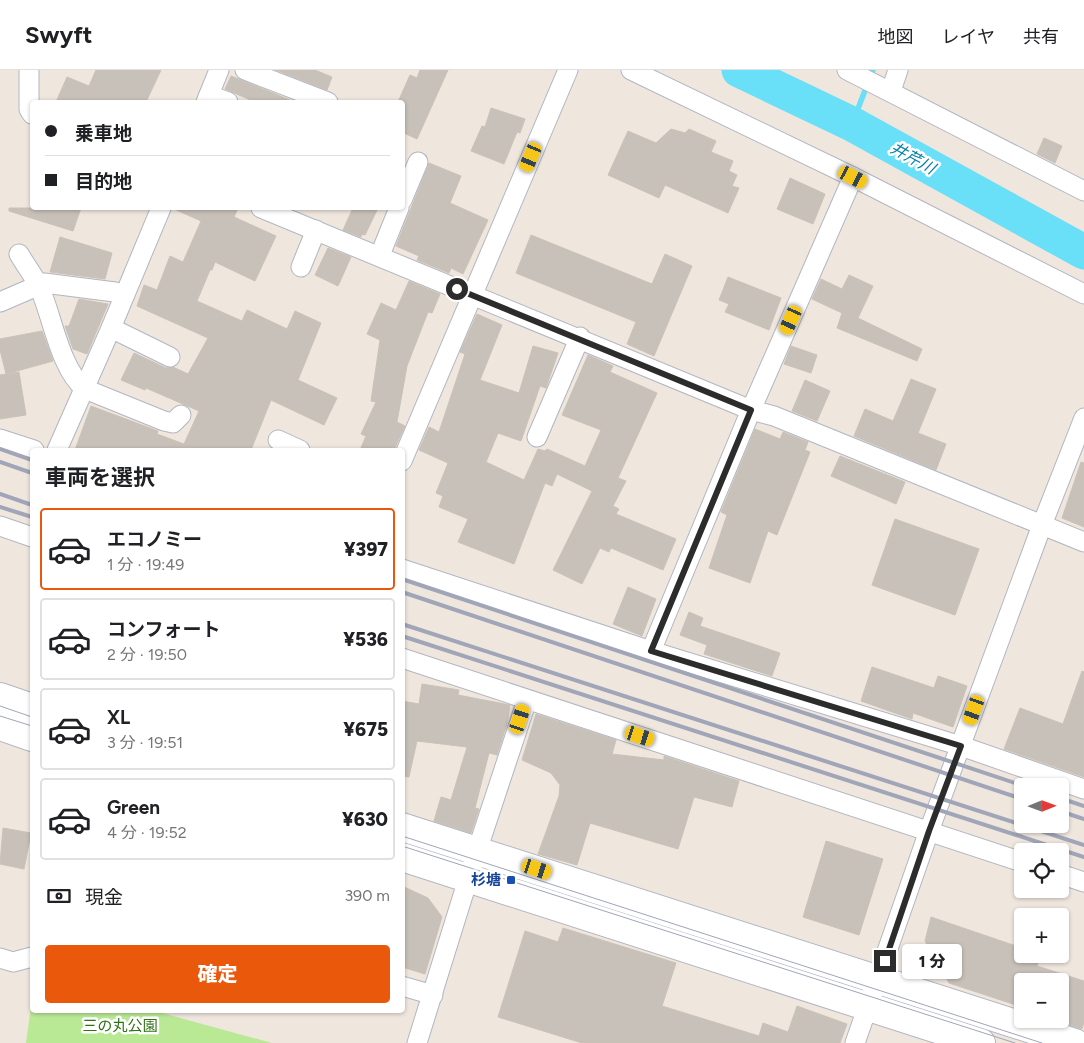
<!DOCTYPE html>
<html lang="ja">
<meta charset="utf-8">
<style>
:root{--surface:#fff;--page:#f2f2f2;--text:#202124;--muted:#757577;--line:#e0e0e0;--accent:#ea580c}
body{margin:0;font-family:Figtree,"Noto Sans JP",sans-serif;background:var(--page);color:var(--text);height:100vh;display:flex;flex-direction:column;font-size:19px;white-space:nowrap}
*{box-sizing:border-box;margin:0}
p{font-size:16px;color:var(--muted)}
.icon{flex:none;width:28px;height:28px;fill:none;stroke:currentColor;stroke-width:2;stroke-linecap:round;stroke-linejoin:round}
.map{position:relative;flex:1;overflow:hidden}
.details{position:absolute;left:30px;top:378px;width:375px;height:565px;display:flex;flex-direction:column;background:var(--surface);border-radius:5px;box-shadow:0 1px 4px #0004}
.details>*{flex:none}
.top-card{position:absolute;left:30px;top:30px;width:375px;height:110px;border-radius:5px;box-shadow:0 1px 4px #0004;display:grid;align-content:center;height:110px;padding:0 15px;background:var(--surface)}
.needle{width:32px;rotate:89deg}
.controls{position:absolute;left:1014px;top:708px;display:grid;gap:10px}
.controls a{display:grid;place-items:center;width:55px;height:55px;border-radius:5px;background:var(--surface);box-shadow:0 1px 4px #0004;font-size:25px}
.end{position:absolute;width:22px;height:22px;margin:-11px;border:6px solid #2c2c2c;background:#fff;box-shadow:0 0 0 2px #fff}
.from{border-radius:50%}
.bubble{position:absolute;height:35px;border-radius:5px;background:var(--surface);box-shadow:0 1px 4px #0004;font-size:16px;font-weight:800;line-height:35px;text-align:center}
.car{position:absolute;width:15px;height:30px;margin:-15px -8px;border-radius:6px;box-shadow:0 0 4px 1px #0007;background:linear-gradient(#f5c518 24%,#345 0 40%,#f5c518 0 76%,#345 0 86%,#f5c518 0)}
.top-card b{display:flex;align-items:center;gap:18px;height:48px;font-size:19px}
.top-card b+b{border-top:1px solid var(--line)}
.top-card i{width:12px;height:12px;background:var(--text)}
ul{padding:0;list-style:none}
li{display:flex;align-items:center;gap:15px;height:82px;margin:0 10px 8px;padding:0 5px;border:2px solid var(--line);border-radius:5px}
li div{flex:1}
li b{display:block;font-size:19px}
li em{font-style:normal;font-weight:800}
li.active{border-color:var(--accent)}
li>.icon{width:45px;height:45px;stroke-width:1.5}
h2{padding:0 15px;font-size:22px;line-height:60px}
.pay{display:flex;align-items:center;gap:12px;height:55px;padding:0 15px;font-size:19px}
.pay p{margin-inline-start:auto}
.action{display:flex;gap:10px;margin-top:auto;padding:10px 15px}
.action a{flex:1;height:58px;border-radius:5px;background:var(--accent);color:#fff;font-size:20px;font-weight:800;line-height:58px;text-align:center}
header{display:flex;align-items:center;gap:30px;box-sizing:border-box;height:70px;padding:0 25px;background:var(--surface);border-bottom:1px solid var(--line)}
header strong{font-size:24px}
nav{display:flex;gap:28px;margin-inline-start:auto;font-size:18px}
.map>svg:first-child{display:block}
.green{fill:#bae996}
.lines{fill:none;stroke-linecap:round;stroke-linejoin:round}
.stream{stroke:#69dff8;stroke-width:5.5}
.river{stroke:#69dff8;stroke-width:35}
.building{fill:#c7c1b9;stroke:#cbc2b7}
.street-casing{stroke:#b2b6c1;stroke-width:21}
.secondary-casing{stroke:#b2b6c1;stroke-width:30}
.street{stroke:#fff;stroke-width:19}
.secondary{stroke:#fff;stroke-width:28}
.tram{stroke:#a0a5b8;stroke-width:1}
.rail{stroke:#a0a5b8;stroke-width:4}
.route{stroke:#2c2c2c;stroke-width:6}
.transit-dot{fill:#1a4fb4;stroke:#fff;stroke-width:2}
.labels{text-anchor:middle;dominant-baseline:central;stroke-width:5;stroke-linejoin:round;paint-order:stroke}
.transit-label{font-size:15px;font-weight:bold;fill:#164399;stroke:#fff;text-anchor:end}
.park-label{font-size:15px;fill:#307115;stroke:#fff}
.water-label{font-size:16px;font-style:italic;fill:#037faa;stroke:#fff}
</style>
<header>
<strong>Swyft</strong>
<nav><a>地図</a><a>レイヤ</a><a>共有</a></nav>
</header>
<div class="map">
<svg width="1084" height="973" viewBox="0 0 1084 973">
<rect width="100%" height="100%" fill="#efe6de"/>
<path class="green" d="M32 929V940H151L272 973H26Z"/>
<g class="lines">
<path class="stream" d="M852 54 873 0"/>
<path class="river" d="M739 0 852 54 1084 182"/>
</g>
<g class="building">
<path d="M96 0H161L146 32H56L67 7 89 16Z"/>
<path d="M276 0H315L332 7 327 20Z"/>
<path d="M420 0H448L417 69 402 62V32H398L410 5 417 8Z"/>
<path d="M231 6 295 32H255L225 19Z"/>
<path d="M491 38 525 49 520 63 517 62 504 94 471 81 482 56 485 57Z"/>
<path d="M671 59 685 63 689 59 716 71 711 82 733 91 729 101 737 105 732 116 739 118 728 143 665 115 659 128 608 105 628 61 656 73Z"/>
<path d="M1044 68 1062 76 1055 93 1037 84Z"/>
<path d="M429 93 461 106 450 133 488 150 463 204 451 198 449 203 417 190 419 186 396 176Z"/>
<path d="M790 108 825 124 813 154 777 139Z"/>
<path d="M9 138H81L73 161 9 141Z"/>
<path d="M172 138H238L234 147 276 166 255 211 215 192 212 200H210L197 231 242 251 247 240 287 259 295 241 321 253 298 310 337 328 324 355 271 330 251 380H75L91 336 158 361 157 364 184 374 199 341 146 318 145 320 121 310 134 283 166 298 173 297 188 304 208 268 137 236 144 215 157 220 170 186 183 192 201 151Z"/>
<path d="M353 138H378L365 165 362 164 361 167 343 160Z"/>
<path d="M531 165 652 214 665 184 692 196 654 286 627 274 636 252 516 203Z"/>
<path d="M60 167 112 183 105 209 50 202Z"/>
<path d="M328 178 351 187 338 216 315 205Z"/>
<path d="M849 205 873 216 858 248 922 279 917 291 837 258 842 243 812 229 821 209 842 219Z"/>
<path d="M728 207 781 228 769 260 725 242 729 234 719 230Z"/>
<path d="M409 211 440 224 432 243 428 242 407 296 397 352 405 356 394 380H360L366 366 361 364 376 332 371 331 380 270 367 264 381 233 396 240Z"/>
<path d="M79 229 108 234 87 284 73 279 65 256H69Z"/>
<path d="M477 244 502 255 480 310 519 323 533 276 558 283 546 318 540 316 521 371 498 363 486 392 524 410 538 379 545 381 547 379 585 396 601 360 562 345 588 285 613 296 610 302 657 323 618 408 626 411 613 436 619 439 616 444 676 469 663 500 611 478 609 482 600 478 582 514 553 500 592 421 557 404 552 416 545 413 514 494 458 472 468 449 439 437 443 426 436 423 448 393 419 380 429 357 439 362 465 284 460 282Z"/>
<path d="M42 261 53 291 6 304 0 280V269Z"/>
<path d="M791 276 817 285 811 303 784 294Z"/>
<path d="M19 302 26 345 0 349V305Z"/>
<path d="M911 309 936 319 918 363 946 374 936 400 854 366 865 339 893 351Z"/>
<path d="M805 310 830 321 817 351 792 341Z"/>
<path d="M755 359 780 369 783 362 808 372 805 380 810 382 777 465 768 461 750 513 709 498 727 445 721 442Z"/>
<path d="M840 386 905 412 896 434 831 406Z"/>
<path d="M1081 392 1084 393V457L1062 448Z"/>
<path d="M895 449 979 479 955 545 872 515Z"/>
<path d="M628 517 656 529 642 566 613 554Z"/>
<path d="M689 542 703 548 700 556 780 583 772 606 704 584 707 575 680 565Z"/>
<path d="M872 597 934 618 938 606 967 616 953 657 913 643 912 649 861 631Z"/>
<path d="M1082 601 1084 602V707L1004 679 1020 638 1063 654Z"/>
<path d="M422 614 459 620 458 625 510 635 507 654 497 685 489 683 475 738 479 739 471 763 434 751 441 727 451 730 467 677 417 671 409 707 402 706V631L419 634Z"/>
<path d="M536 644 616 670 612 684 664 690V686L739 711 732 737 694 727 678 779 590 753 577 795 538 784 559 726 560 715 551 703 522 690Z"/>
<path d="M3 758 31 763 24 799 0 794Z"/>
<path d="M826 771 883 789 859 865 803 847Z"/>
<path d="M402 816 428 828 442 847 425 904 402 897Z"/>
<path d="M931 847 1022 878V884H1041L1037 896 1084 911V952L1082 959 1060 952V911H1022V937L949 913 925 871Z"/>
<path d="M563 858 676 893 662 936 759 966 763 953 788 962 797 936 847 954 840 973H582L498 947 525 861 558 872Z"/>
</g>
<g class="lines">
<defs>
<g id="street">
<path d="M29 0V39L32 44"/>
<path d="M245 0 328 32"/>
<path d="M631 0 853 107 1084 224"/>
<path d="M847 0 1084 121"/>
<path d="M891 21 898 0"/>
<path d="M209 25 228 32"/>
<path d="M206 32 219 0"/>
<path d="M402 130 418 92"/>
<path d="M261 138 751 340 774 346 1084 472"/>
<path d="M19 184C25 194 32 204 38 214 52 243 59 298 85 319L164 351 173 353 181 345"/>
<path d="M380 185 399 138"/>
<path d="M301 197 316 160"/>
<path d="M0 232 44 213 115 222 124 226"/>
<path d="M111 258 170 287"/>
<path d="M537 367 580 267"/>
<path d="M0 369 34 380"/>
<path d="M278 370 300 380"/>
<path d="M57 380 111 258 161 138"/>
<path d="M402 391 568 0"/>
<path d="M0 456 32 467"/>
<path d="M402 499 651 581 961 676 1084 719"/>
<path d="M651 581 751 340 853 107"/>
<path d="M402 588 1022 792"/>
<path d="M1060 804 1084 812"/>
<path d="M0 888 13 892 32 887"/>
<path d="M402 916 433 925"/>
<path d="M417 973 474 790 527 630"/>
<path d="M855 973 929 761 1042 455 1084 348"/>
</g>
<g id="secondary">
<path d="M0 627 32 638"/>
<path d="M0 656 32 667"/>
<path d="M402 757 1075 973"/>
<path d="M402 787 981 973"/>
</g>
</defs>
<use href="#street" class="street-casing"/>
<use href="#secondary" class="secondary-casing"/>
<use href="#street" class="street"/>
<use href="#secondary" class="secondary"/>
<g class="tram">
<path d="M0 636 32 647"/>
<path d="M0 646 32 656"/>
<path d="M402 766 1042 973"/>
<path d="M402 776 1015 973"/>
</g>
<g class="rail">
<path d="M0 379 32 390"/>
<path d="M0 392 32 403"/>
<path d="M0 424 32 435"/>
<path d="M0 437 32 447"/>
<path d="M402 509 1024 716"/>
<path d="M402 522 1022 729"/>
<path d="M402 554 1084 775"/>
<path d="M402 566 1084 787"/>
<path d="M1060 728 1084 736"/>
<path d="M1060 741 1084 749"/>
</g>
</g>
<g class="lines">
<path class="route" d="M457 219 751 340 651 581 961 676 929 761 885 891"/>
</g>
<rect class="transit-dot" x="506" y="805" width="10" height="10" rx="2.5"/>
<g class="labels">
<g class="transit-label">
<text x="501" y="810">杉塘</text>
</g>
<g class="park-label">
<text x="120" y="956">三の丸公園</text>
</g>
<g class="water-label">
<text transform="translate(913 88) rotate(29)">井芹川</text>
</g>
</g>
</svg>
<div class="controls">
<a><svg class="needle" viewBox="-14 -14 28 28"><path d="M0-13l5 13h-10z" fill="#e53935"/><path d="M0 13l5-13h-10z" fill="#757577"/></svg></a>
<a><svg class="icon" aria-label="locate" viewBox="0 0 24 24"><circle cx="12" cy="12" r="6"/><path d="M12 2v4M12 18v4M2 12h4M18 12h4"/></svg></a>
<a>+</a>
<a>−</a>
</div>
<i class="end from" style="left:457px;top:219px"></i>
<i class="end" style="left:885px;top:891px"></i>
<div class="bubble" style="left:902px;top:874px;width:60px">1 分</div>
<i class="car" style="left:531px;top:87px;rotate:203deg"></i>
<i class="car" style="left:853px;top:107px;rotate:117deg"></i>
<i class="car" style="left:791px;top:250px;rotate:204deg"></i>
<i class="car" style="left:974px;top:640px;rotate:200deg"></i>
<i class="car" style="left:520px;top:649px;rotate:18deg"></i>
<i class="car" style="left:640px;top:666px;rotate:108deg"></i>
<i class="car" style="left:537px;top:799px;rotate:108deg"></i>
<div class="top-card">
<b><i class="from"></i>乗車地</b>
<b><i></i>目的地</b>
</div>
<section class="details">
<h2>車両を選択</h2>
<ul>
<li class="active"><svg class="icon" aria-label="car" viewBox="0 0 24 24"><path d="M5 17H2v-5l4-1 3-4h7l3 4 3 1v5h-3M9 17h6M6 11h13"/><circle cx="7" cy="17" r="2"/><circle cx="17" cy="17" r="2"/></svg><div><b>エコノミー</b><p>1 分 · 19:49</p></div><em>¥397</em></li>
<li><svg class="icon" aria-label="car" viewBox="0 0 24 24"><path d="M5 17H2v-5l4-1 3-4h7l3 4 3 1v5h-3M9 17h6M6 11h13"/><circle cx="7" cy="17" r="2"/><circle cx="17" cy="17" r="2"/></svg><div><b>コンフォート</b><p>2 分 · 19:50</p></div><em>¥536</em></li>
<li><svg class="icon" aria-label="car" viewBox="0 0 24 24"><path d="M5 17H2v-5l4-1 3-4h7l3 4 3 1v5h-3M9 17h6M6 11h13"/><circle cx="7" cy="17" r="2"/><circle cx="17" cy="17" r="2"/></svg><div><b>XL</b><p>3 分 · 19:51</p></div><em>¥675</em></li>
<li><svg class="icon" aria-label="car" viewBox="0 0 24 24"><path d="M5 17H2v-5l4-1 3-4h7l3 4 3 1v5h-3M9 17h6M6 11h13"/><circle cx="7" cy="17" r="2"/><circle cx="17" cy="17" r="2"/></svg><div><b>Green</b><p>4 分 · 19:52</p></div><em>¥630</em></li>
</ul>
<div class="pay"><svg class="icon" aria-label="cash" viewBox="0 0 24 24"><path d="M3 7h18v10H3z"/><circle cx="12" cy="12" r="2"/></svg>現金<p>390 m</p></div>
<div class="action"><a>確定</a></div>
</section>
</div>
